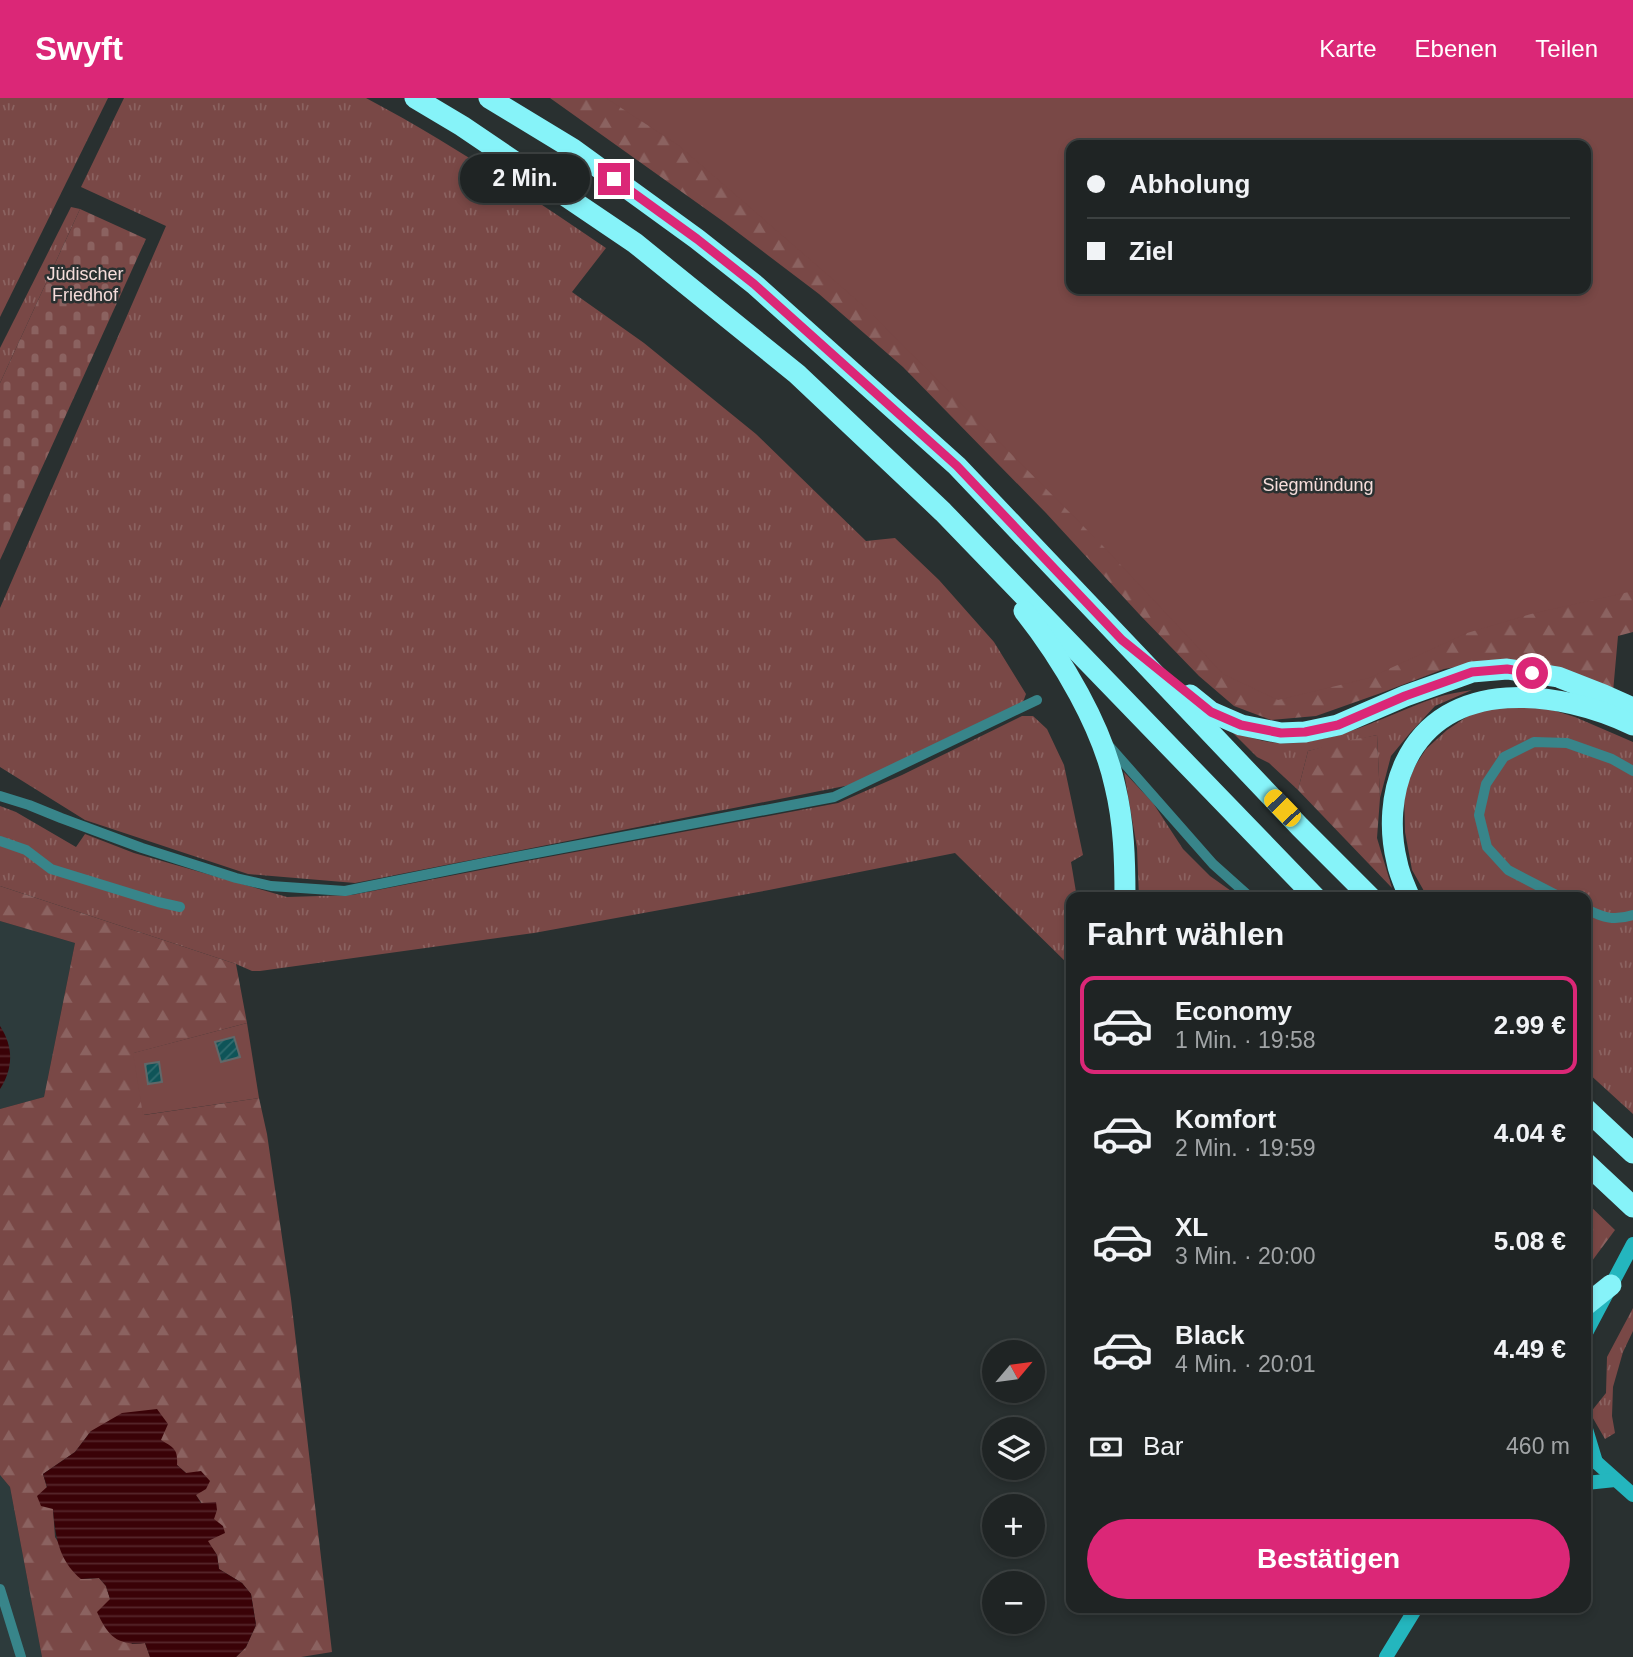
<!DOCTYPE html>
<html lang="de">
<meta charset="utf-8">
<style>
:root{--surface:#1f2424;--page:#2c3031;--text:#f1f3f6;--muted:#a1a4a6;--line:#3c4141;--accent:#db2777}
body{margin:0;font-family:Arial,sans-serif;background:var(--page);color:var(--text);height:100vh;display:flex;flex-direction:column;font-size:26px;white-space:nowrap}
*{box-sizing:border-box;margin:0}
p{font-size:23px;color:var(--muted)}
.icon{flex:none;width:38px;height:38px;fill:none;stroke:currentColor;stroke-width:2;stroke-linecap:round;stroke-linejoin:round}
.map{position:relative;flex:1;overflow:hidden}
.side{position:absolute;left:1066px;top:794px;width:525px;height:721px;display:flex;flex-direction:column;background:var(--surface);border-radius:14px;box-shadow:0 4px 10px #0003,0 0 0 2px var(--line)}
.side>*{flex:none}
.banner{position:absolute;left:1066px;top:42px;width:525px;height:154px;border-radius:14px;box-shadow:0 4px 10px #0003,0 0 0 2px var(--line);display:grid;align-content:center;height:154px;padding:0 21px;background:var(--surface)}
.needle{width:46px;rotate:61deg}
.buttons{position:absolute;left:982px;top:1242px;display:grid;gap:14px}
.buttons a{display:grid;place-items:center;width:63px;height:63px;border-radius:50%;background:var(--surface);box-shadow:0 4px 10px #0003,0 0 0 2px var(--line);font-size:35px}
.end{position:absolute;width:32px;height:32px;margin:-16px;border:9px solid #db2777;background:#fff;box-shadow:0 0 0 4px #fff}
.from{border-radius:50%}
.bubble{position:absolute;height:49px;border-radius:24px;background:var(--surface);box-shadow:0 4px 10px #0003,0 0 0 2px var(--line);font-size:23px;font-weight:800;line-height:49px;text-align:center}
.car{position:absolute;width:21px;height:42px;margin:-21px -10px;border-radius:9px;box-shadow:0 0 5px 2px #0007;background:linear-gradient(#f5c518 24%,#345 0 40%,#f5c518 0 76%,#345 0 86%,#f5c518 0)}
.banner b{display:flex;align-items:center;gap:24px;height:66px;font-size:26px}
.banner b+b{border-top:2px solid var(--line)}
.banner i{width:18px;height:18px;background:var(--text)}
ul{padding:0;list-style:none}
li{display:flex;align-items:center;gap:21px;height:98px;margin:0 14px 10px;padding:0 7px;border:4px solid transparent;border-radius:14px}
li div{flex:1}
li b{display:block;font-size:26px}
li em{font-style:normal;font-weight:800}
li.current{border-color:var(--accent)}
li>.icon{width:63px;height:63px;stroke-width:1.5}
h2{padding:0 21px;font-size:32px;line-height:84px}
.pay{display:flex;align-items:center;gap:18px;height:77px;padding:0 21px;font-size:26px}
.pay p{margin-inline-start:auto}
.primary-button{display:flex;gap:14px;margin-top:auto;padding:14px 21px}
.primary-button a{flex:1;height:80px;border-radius:42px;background:var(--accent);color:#fff;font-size:28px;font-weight:800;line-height:80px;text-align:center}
header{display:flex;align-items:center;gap:42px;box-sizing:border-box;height:98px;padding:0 35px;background:var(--accent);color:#fff}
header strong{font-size:33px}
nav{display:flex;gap:38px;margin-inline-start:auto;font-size:24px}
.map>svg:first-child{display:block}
.built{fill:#2d3b3c}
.grass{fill:url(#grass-tufts)}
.forest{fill:url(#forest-firs)}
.cemetery{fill:url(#cemetery-stones)}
.green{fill:#794846;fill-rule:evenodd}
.water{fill:url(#water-rules)}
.building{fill:url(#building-hatch);stroke:#616869;stroke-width:2}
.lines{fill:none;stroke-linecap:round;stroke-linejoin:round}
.service{stroke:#38858a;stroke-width:10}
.secondary{stroke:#24b6be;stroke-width:14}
.motorway{stroke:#86f3f9;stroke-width:21}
.route{stroke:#db2777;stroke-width:9}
.labels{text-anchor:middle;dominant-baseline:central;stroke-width:5;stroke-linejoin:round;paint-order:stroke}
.park-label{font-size:18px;fill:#f6dddb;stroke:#293030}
</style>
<header>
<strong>Swyft</strong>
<nav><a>Karte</a><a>Ebenen</a><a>Teilen</a></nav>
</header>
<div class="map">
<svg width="1633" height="1559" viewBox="0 0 1633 1559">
<defs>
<pattern id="grass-tufts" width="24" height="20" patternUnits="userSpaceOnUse" patternTransform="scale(1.75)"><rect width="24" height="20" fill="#794846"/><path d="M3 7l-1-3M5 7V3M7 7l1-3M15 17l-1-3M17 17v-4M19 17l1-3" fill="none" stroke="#8b6260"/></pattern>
<pattern id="forest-firs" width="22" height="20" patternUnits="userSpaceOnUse" patternTransform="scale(1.75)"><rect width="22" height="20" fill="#794846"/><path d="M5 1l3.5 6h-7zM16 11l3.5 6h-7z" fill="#8b6260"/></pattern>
<pattern id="cemetery-stones" width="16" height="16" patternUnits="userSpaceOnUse" patternTransform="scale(1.75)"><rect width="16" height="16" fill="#794846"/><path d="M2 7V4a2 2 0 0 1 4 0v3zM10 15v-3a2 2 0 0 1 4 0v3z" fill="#8b6260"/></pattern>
<pattern id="water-rules" width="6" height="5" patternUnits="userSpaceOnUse" patternTransform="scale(1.75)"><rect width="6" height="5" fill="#3a0207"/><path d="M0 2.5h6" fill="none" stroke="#56262b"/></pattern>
<pattern id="building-hatch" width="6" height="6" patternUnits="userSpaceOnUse" patternTransform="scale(1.75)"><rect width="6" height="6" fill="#0e5458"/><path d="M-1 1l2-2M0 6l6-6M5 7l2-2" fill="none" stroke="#306c6f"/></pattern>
</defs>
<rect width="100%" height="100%" fill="#293030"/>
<g class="built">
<path d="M0 823 75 845 44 999 0 1011Z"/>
<path d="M0 1377 10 1389 42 1559H0Z"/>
</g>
<g class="grass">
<path d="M0 0H108L0 219Z"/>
<path d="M124 0H366C449 44 528 97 606 150L572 194 644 245 756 336 866 443 895 440 939 482 978 526 994 544 1026 596 1023 604 850 687 355 785 248 776 85 722 0 669V510L166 128 81 89Z"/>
<path d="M71 109 80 111 0 285V250Z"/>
<path d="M1472 592 1435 608 1410 635 1391 658 1380 700 1377 637 1308 653 1298 692 1269 665 1257 659 1231 633C1246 638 1262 644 1278 645 1334 648 1384 618 1435 600 1447 596 1460 594 1472 592Z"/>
<path d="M1536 607 1575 619 1633 644V1016L1586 973V800H1428L1412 772 1405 734 1404 695 1415 668 1426 651 1447 632 1468 618 1489 610Z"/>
<path d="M1022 618H1033L1047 631 1064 667 1083 757 1071 764 1077 800H1071V869L955 755 769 792 534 835 260 873H252L236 866 0 788V708L16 714 76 749 85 736 134 755 287 799 352 797 516 765 838 705 902 677Z"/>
<path d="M1124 674 1153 705 1183 751 1210 778 1241 800H1139L1137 750Z"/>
<path d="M1633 1210V1233L1623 1254 1613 1289 1612 1318 1615 1335 1605 1341 1590 1315 1606 1295 1607 1259Z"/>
</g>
<g class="forest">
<path d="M550 0H814L695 39 1633 471V534L1618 538 1613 594 1484 564 1444 571 1381 595 1316 618 1271 622 1234 608 1199 578 1139 516 1046 415 903 269 819 196 724 124Z"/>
<path d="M1377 637 1380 700 1377 740 1392 790 1298 692 1308 653 1340 644Z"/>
<path d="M0 788 236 866 247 925 134 955 144 1017 259 1000 267 1036 291 1201 332 1554 301 1559H236L246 1549 256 1527 251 1496 242 1485 219 1471 217 1457 207 1443 213 1421 195 1396 186 1375 177 1367 91 1333 75 1354 43 1376 53 1411 55 1439 81 1481 99 1480 106 1488 110 1501 132 1546 145 1545 150 1559H42L10 1389 0 1377V1011L44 999 75 845 0 823Z"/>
<path d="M1586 1104 1615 1132 1586 1171Z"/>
</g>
<path class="cemetery" d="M80 111 146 141 0 462V285Z"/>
<g class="green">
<path d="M606 0H1633V493L1531 516 1467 535 1369 580 1278 602 1223 576 1102 447 867 211 678 47ZM1071 47H1586V191H1071Z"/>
<path d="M247 925 259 1000 143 1017 133 955Z"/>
</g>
<g class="water">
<path d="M0 928C14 949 13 971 0 991Z"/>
<path d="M157 1311 168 1326 161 1342C174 1350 178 1351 177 1367L186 1375 201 1373 210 1383 206 1391 196 1397 201 1405 216 1404 217 1412 214 1421 223 1428 225 1435 208 1443 217 1457 219 1471 242 1485 251 1496 256 1527 246 1549 236 1559H150L145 1545C117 1548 108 1538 97 1514L110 1501 106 1488 99 1480 81 1481C59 1463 55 1438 53 1411L41 1408 37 1398 47 1389 43 1376 75 1354 91 1333 122 1315Z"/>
</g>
<g class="building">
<path d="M234 939 240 959 221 964 215 944Z"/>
<path d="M159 964 162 984 148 986 145 966Z"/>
</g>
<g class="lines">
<g class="service">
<path d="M1110 649 1213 766 1251 800"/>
<path d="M0 698 29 707 61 720 142 750 236 780 271 788 345 793 489 764 834 699 1037 602"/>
<path d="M0 743 26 752 51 771 158 804 180 809"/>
<path d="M1562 800 1508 772 1487 749 1479 717 1486 686 1504 659 1534 644 1567 645 1612 661 1633 673"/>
<path d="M1586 811C1604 820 1614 823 1633 817"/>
<path d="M0 1491 21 1559"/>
</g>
<g class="secondary">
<path d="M1586 1235 1633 1146"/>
<path d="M1586 1331 1596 1364"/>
<path d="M1586 1355 1633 1397"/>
<path d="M1586 1385 1615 1382"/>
<path d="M1386 1559 1416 1510"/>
</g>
<g class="motorway">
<path d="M415 0 462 28 635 145 797 276 943 414 1316 800"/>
<path d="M489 0 573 51 697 141 754 186 957 368 1300 729 1371 800"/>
<path d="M1024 513C1062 561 1102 628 1115 688 1124 725 1125 762 1125 800"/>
<path d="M1190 597 1211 614 1241 627 1281 635 1305 634 1338 627 1405 598 1472 574 1507 571 1558 579 1604 597 1633 610"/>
<path d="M1410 800C1405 788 1399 776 1397 764 1389 732 1391 695 1405 665 1446 577 1560 592 1633 627"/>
<path d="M1586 1011 1633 1055"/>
<path d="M1586 1065 1633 1109"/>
<path d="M1586 1207 1611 1187"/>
</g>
</g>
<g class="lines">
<path class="route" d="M614 81 697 141 754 186 957 368 1122 542 1211 614 1241 627 1281 635 1305 634 1338 627 1405 598 1472 574 1507 571 1532 575"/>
</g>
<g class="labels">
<g class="park-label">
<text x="85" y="176">Jüdischer<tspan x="85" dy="21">Friedhof</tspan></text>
<text x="1318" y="387">Siegmündung</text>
</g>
</g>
</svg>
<div class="buttons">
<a><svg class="needle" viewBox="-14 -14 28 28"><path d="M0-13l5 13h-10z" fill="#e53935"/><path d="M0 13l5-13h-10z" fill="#a1a4a6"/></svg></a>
<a><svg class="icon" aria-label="layers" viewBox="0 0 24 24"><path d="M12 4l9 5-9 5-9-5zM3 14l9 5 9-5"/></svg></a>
<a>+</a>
<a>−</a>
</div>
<i class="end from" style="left:1532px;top:575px"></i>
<i class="end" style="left:614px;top:81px"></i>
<div class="bubble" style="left:460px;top:56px;width:130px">2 Min.</div>
<i class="car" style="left:1282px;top:710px;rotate:316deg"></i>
<div class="banner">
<b><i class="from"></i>Abholung</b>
<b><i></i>Ziel</b>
</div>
<section class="side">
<h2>Fahrt wählen</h2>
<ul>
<li class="current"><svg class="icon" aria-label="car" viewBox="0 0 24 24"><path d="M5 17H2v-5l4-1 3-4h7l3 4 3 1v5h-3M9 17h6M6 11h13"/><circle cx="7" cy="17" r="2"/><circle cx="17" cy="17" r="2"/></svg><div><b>Economy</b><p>1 Min. · 19:58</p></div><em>2.99 €</em></li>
<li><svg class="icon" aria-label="car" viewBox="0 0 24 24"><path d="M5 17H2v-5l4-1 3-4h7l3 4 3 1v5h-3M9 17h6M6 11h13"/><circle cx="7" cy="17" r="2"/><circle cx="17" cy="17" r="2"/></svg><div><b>Komfort</b><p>2 Min. · 19:59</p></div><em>4.04 €</em></li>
<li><svg class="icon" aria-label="car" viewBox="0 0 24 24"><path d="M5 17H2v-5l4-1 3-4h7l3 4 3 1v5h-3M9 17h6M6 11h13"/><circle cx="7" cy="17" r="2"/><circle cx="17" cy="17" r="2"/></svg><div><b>XL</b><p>3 Min. · 20:00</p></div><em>5.08 €</em></li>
<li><svg class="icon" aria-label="car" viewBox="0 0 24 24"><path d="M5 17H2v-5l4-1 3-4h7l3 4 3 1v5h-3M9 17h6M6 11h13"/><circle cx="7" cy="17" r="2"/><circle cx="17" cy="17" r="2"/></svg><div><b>Black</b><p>4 Min. · 20:01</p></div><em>4.49 €</em></li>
</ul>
<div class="pay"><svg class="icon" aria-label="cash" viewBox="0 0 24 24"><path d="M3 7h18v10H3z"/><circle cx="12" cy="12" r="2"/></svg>Bar<p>460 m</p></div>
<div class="primary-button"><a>Bestätigen</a></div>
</section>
</div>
